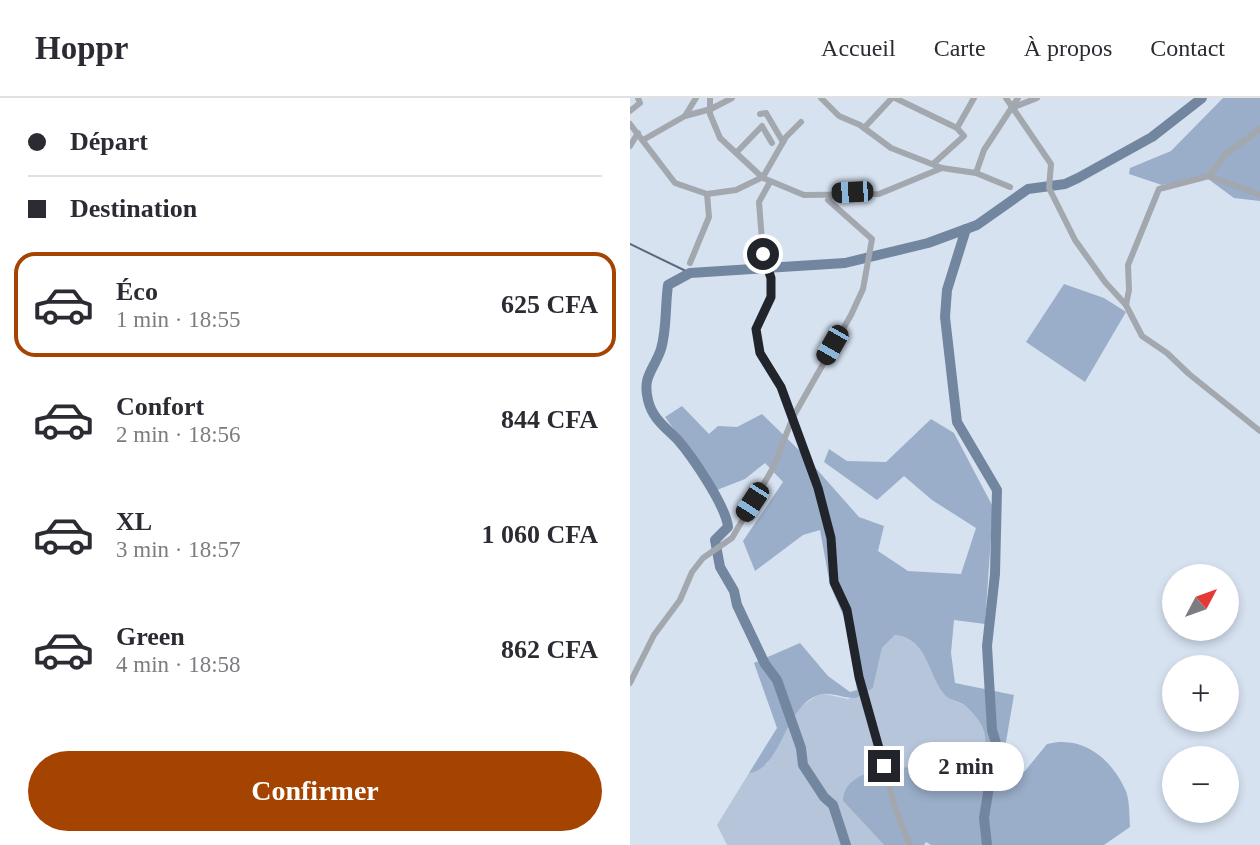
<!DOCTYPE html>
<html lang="fr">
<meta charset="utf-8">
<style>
:root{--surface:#fff;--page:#f2f2f3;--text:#2b2b33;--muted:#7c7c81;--line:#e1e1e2;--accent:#a54300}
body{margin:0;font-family:Georgia,serif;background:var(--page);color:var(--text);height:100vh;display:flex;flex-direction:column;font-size:26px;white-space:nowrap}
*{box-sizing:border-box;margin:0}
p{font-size:23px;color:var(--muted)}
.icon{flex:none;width:38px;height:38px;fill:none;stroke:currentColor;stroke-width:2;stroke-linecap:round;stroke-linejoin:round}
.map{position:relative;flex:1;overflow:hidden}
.sheet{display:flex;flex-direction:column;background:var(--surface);width:630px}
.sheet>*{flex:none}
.banner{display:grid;align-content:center;height:154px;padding:0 28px;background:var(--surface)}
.needle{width:46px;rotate:49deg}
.fabs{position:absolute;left:532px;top:466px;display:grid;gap:14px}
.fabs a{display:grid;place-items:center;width:77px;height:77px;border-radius:50%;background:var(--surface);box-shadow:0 4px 10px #0003;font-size:35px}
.end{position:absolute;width:32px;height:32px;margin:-16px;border:9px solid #21252b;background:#fff;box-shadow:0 0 0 4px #fff}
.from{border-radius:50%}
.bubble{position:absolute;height:49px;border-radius:24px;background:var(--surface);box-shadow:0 4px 10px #0003;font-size:23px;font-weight:600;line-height:49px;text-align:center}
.car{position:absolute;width:21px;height:42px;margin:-21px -10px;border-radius:9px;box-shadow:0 0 5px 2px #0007;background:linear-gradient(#222 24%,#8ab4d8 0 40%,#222 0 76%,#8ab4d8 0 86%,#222 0)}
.banner b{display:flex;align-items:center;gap:24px;height:66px;font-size:26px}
.banner b+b{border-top:2px solid var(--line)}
.banner i{width:18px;height:18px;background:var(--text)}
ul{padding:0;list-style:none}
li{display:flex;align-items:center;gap:21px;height:105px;margin:0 14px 10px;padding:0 14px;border:4px solid transparent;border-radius:21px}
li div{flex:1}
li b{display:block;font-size:26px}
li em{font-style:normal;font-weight:600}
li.active{border-color:var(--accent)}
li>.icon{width:63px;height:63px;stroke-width:1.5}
.action{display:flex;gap:14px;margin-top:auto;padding:14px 28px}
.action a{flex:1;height:80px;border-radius:42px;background:var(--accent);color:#fff;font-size:28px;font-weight:600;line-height:80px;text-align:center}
header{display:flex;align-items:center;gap:42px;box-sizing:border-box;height:98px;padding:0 35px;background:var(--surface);border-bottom:2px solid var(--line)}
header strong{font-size:33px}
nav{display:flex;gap:38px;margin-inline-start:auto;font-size:24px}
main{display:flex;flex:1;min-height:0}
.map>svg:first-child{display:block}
.green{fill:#b6c5da}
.forest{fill:#9aaec9}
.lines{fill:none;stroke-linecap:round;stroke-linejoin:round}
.stream{stroke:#5a697d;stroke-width:2}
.river{stroke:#7386a0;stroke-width:10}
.minor{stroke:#a3a7ae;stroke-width:6}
.route{stroke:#21252b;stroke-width:9}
</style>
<header>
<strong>Hoppr</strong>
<nav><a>Accueil</a><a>Carte</a><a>À propos</a><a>Contact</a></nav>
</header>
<main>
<section class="sheet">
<div class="banner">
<b><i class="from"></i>Départ</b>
<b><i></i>Destination</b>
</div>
<ul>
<li class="active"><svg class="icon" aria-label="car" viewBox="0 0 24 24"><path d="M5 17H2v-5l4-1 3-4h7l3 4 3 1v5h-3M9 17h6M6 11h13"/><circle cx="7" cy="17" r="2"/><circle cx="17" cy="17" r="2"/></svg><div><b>Éco</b><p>1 min · 18:55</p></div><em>625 CFA</em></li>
<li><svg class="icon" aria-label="car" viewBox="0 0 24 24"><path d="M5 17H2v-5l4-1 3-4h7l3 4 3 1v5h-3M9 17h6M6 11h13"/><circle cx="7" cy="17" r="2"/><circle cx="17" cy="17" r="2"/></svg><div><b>Confort</b><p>2 min · 18:56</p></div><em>844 CFA</em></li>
<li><svg class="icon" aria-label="car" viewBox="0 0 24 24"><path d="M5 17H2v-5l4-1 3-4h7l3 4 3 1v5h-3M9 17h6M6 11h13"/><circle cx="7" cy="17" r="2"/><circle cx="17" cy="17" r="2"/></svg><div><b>XL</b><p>3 min · 18:57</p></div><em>1 060 CFA</em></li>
<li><svg class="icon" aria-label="car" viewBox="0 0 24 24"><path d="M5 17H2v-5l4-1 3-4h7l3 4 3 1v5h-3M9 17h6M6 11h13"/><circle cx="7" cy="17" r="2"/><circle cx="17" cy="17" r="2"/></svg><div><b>Green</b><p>4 min · 18:58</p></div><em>862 CFA</em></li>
</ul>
<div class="action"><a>Confirmer</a></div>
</section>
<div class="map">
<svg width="630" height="747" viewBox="0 0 630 747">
<rect width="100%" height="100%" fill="#d7e2f1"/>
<path class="green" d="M265 537C300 542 297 581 320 600 325 605 333 605 339 610 367 639 357 660 327 679L302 672 213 703 254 747H97L87 727 119 675 137 666 169 610 190 595 218 601 243 590 252 550Z"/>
<g class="forest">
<path d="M593 0H630V103L604 100 574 78 532 87 499 76 500 70 541 53Z"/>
<path d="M434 186 474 200 496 214 455 284 396 244Z"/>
<path d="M52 308 79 336 88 328 107 329 132 316 175 358 229 419 254 428 248 453 278 473 331 476 346 430 302 402 274 378 247 402 194 364 199 351 217 363 256 364 301 321 324 335 363 409 355 526 324 522 321 555 325 585 384 597 370 679 395 673 417 646C452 637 480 659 495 691 500 701 499 717 500 729L474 747H301L296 744 294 747H254L213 703C213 668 276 666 301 672 310 674 317 679 327 679 357 660 367 638 338 610 332 603 321 604 315 597 297 576 298 541 265 537L252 550 243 590 226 600C214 601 199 593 188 597 154 609 152 671 119 675L147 630 124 565 170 545 198 578 220 594 227 592 217 526 200 487 190 432 173 437 125 473 113 443 153 384 135 365 115 381 87 392 35 319Z"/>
</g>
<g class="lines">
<path class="stream" d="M0 146 60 175"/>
<g class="river">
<path d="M336 131 317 192 315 219 327 324 367 392 365 476 357 548 362 632 366 645 354 720 357 747"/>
<path d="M216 747 203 707 194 699 173 667 171 650 147 582 135 566 107 507 104 493 90 469 85 442 98 429C96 408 62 358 47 341 35 329 22 320 18 302 12 278 24 272 31 251 37 231 35 208 38 187L60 175 215 165 298 145 347 127 398 91 435 86 448 80 522 39 572 0"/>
</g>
<g class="minor">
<path d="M80 0V16L90 40 133 80 174 97 249 96 312 70"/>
<path d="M191 0 209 18 230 27 261 50 312 70 346 75 380 89"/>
<path d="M265 0 327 30"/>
<path d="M376 0 421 66 419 90 445 142 475 184 496 207 512 238 537 255 559 276 630 333"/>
<path d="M384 9 407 0"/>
<path d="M0 13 10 5 8 0"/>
<path d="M130 16 136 15 153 44"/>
<path d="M55 18 81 11 102 0"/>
<path d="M0 26 45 85 77 96 106 92 133 79 156 39 171 24"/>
<path d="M234 30 262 0"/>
<path d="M13 42 55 18 66 0"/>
<path d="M0 48 8 35"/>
<path d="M107 54 132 28 142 45"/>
<path d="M303 66 334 38 327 30 344 0"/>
<path d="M346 75 354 52 388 0"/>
<path d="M579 78 596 56 630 31"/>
<path d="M140 84 129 104 133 156 141 180V199L126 231 129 255 151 289 188 390 200 440 204 484 217 512 229 579 266 713 280 747"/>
<path d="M60 165 79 119 77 96"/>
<path d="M496 207 499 192 498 167 529 91 579 78 630 97"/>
<path d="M0 585 24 537 50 502 62 474 73 460 102 440 143 370 163 319 221 217 233 191 242 141 198 102 205 95"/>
</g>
</g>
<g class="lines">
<path class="route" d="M133 156 141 180V199L126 231 130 255 151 289 188 390 201 440 204 484 217 512 229 579 254 668"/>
</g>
</svg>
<div class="fabs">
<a><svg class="needle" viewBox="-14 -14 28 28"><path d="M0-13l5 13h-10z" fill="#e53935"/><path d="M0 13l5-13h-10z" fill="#7c7c81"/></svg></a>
<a>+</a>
<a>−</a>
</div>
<i class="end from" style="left:133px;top:156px"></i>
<i class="end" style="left:254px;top:668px"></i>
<div class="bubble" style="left:278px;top:644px;width:116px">2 min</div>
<i class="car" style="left:222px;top:94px;rotate:267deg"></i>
<i class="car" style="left:202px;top:247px;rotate:210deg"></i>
<i class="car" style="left:122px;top:404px;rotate:213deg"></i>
</div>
</main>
